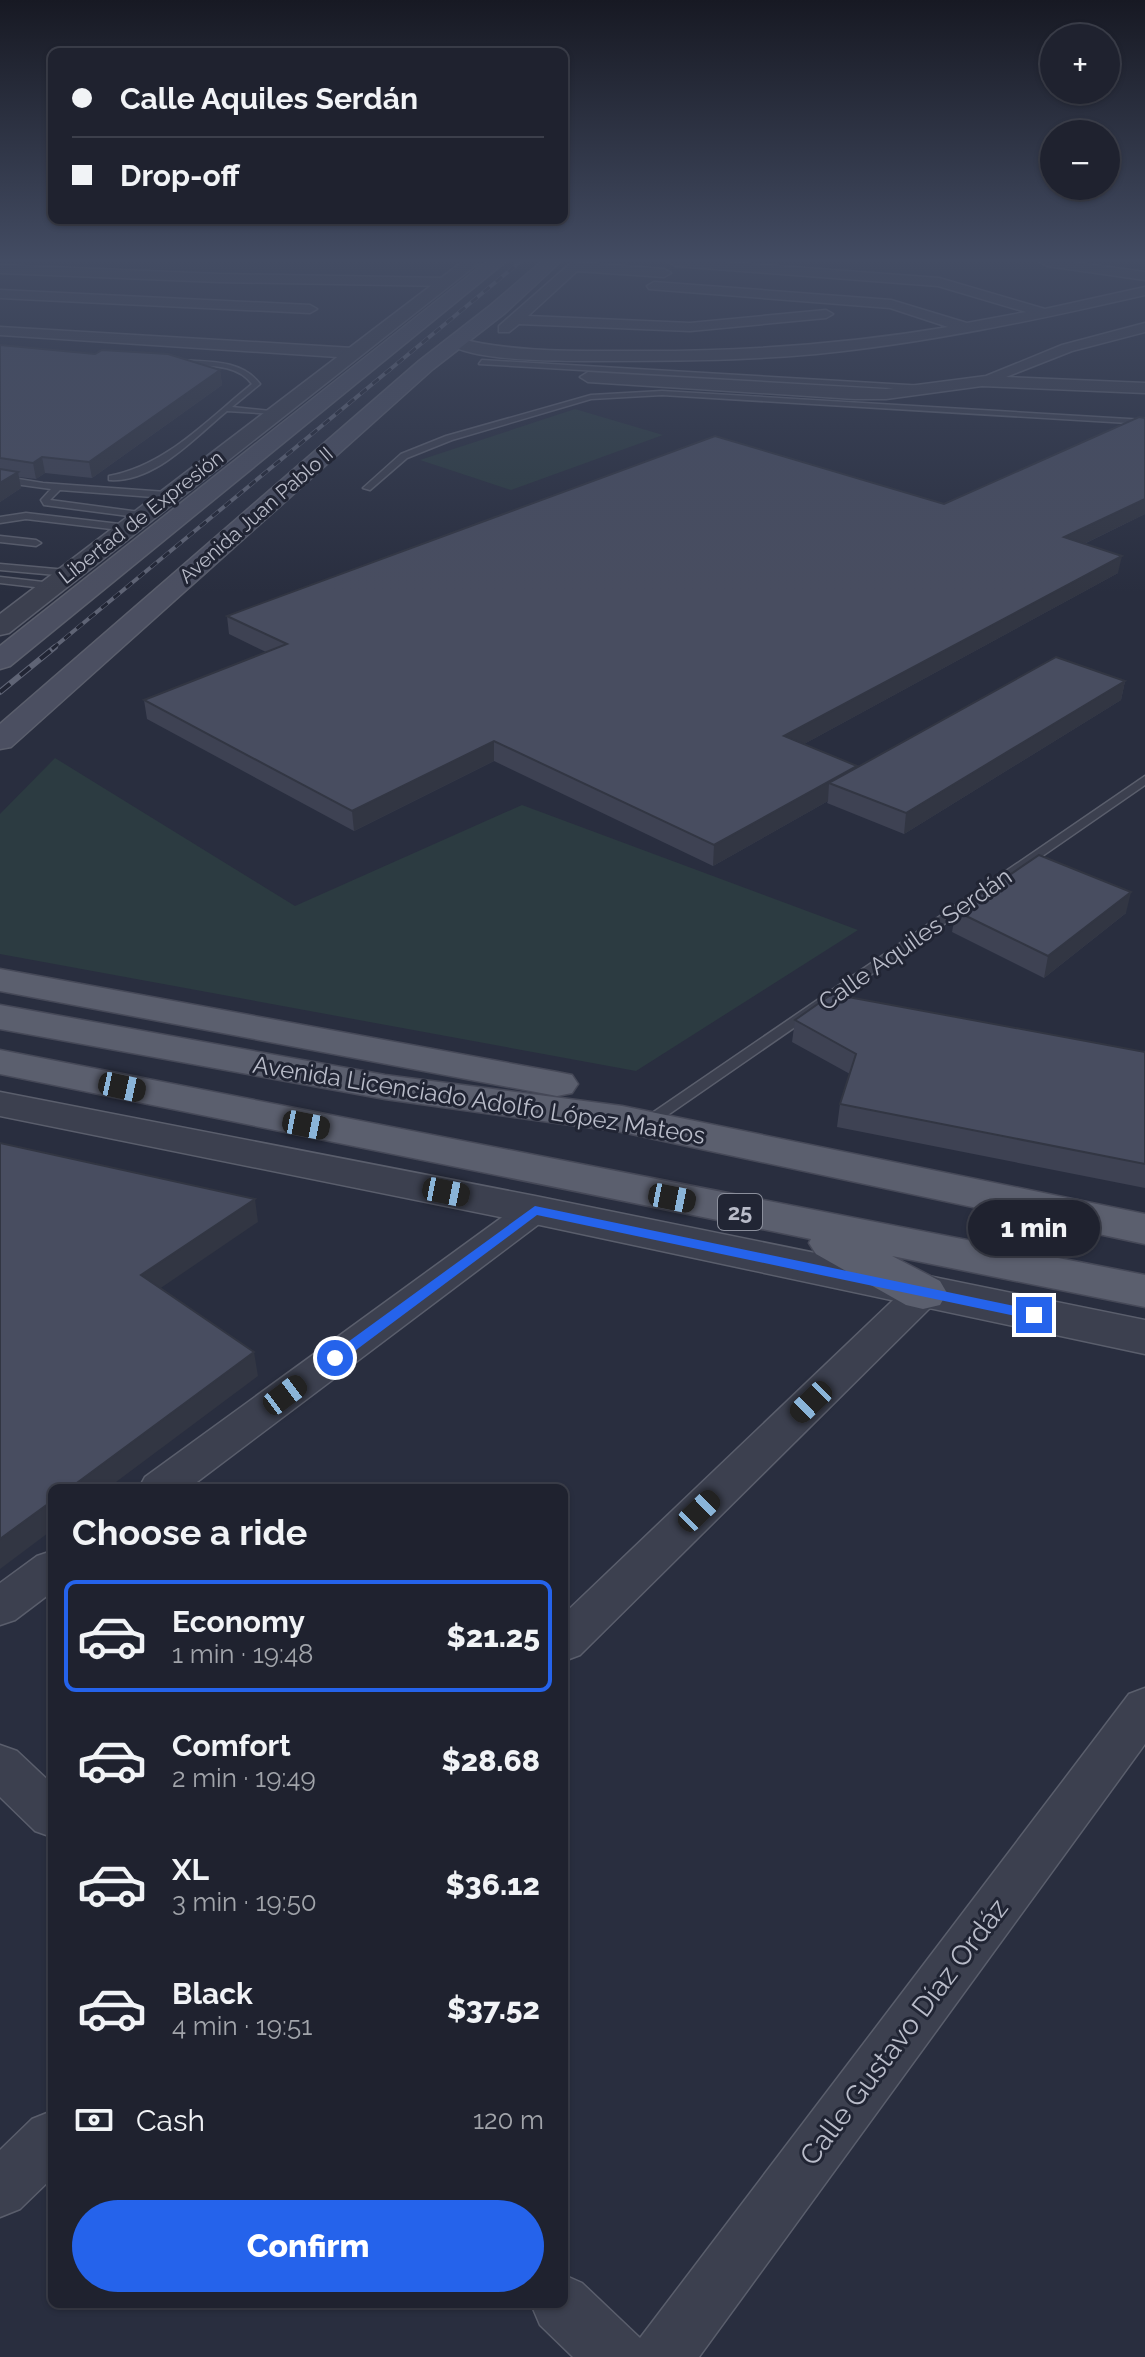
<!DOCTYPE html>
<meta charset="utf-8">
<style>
:root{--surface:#1f222f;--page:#272a37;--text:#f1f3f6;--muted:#a1a4aa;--line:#3c3f4b;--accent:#2563eb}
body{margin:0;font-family:Raleway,sans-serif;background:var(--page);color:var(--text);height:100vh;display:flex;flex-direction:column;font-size:30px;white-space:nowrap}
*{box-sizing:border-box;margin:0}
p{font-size:26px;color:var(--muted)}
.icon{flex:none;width:44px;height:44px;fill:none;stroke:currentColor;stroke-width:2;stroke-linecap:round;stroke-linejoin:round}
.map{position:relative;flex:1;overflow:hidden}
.details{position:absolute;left:48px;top:1484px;width:520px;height:824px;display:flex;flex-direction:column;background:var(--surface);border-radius:12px;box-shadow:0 2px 6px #0004,0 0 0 2px var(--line)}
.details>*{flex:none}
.banner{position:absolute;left:48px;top:48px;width:520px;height:176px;border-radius:12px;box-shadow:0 2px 6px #0004,0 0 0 2px var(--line);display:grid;align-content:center;height:176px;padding:0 24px;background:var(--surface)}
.buttons{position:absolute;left:1040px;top:24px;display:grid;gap:16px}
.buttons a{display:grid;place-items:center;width:80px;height:80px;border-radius:50%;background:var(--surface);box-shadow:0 2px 6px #0004,0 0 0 2px var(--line);font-size:40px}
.end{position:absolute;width:36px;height:36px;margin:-18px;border:10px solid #2563eb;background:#fff;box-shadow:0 0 0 4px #fff}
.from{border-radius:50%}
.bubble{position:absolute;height:56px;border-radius:28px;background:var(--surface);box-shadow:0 2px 6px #0004,0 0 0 2px var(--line);font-size:26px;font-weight:800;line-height:56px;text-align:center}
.car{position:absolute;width:24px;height:48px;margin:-24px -12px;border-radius:10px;box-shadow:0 0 6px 2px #0007;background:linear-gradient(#222 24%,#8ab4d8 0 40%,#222 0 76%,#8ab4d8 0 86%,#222 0)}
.banner b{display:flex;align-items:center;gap:28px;height:76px;font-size:30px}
.banner b+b{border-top:2px solid var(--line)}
.banner i{width:20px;height:20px;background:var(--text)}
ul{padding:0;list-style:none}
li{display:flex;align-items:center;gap:24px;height:112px;margin:0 16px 12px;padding:0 8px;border:4px solid transparent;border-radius:12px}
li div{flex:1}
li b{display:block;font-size:30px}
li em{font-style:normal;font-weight:800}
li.current{border-color:var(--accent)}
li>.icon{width:72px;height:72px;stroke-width:1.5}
h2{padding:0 24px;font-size:36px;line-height:96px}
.pay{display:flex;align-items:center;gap:20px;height:88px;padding:0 24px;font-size:30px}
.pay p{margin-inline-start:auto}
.action{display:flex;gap:16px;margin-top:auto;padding:16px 24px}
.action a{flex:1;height:92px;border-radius:48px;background:var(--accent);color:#fff;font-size:32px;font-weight:800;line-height:92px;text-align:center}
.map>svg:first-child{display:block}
.green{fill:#2c3b41}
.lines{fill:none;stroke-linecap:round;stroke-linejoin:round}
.service-casing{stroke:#5a5e6c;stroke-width:3}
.minor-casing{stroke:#5a5e6c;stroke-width:3}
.tertiary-casing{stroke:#5a5e6c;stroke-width:3}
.secondary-casing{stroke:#5a5e6c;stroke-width:3}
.primary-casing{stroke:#464958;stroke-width:3}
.service{fill:#3c404f;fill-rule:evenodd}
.minor{fill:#3c404f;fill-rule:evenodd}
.tertiary{fill:#3c404f;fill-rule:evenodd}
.secondary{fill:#4b4f61;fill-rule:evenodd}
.primary{fill:#5b5f6e;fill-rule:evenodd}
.rail-far1-casing{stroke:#5f6475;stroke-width:4}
.rail-casing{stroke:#5f6475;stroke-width:6}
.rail-far1{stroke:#212534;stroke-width:3;stroke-dasharray:8;stroke-linecap:butt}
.rail{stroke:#212534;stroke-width:4;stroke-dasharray:13;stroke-linecap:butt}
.wall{fill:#3e4253}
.shaded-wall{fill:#323643}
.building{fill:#484d60;stroke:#323643;stroke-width:2}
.route{fill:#2563eb}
.labels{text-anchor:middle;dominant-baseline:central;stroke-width:6;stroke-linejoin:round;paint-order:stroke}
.far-street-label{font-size:20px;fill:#b9bcc9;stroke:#212534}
.shield{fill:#212534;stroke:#8b8f9c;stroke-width:2}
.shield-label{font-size:22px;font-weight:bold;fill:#b9bcc9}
.street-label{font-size:24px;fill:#b9bcc9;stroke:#212534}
.near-street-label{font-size:28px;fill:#b9bcc9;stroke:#212534}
</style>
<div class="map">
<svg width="1145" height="2357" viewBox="0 0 1145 2357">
<rect width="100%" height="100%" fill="#292e3f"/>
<g class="green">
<path d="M575 409 663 435 511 490 420 460Z"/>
<path d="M55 758 295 906 522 805 858 930 636 1071 0 954V814Z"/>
</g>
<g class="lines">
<defs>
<g id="service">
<path d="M179 360C208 362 241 359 260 384L232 407 280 412 276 414 227 411C194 438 155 483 109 480V476C166 466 208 419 252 384 235 361 201 367 176 364Z"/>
<path d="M482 360 925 386 929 388 925 390 479 364Z"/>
<path d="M662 391 1145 420V424L662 395 591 399 452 440 407 458 370 490 363 488 401 454 446 436 591 395Z"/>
<path d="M0 476 43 483 166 492 170 495 166 498 60 490 50 500 147 513 148 515 144 518 44 505 41 500 51 489 0 482Z"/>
<path d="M26 513 128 525 133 528 128 531 26 519 0 523V517Z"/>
<path d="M0 536 36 540 41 543 36 546 0 542Z"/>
<path d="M0 564 67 570 72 573 67 576 0 570Z"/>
<path d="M0 577 52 583 57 586 52 589 0 583Z"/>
<path d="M1145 776V785L649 1128H639L636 1125 639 1122Z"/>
</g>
<g id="minor">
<path d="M572 262 664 269 671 273 664 277 577 271 528 316 690 323 826 310 833 314 826 318 690 331 519 324 509 332H499V326Z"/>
<path d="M669 262H724L939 278 1045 309 1145 287V295C1036 320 927 343 816 354 739 361 662 361 585 361 556 361 470 361 448 343L456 338C512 352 568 351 626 351 734 352 841 345 948 327L890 308 649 289 647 286 654 282 891 300 967 323 1026 312 938 286 676 266Z"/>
<path d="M1040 262H1072L1145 272V280L1047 266Z"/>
<path d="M0 265 219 274 446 278 453 282 446 286 219 282 0 273Z"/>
<path d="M0 290 310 305 317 309 310 313 0 298Z"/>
<path d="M1145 323V332L1072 351 1006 377 1145 383V393L982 386 886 399H854L588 382 580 377 588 372 886 389 986 376 1062 345Z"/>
<path d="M0 327 353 348 361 353 353 358 0 335Z"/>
<path d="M535 1199 547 1202 552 1210 547 1218 189 1488H139L145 1477 523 1202Z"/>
<path d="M923 1280 936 1284 941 1293 936 1302 580 1655 564 1661V1614L910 1284Z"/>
<path d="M52 1551V1592L15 1620 0 1625V1583L37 1556Z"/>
<path d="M1145 1688V1744L699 2357H573L540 2325 531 2304H564V2275L582 2283 640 2338 1129 1694Z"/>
<path d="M0 1745 17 1751 52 1784V1837L35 1831 0 1797Z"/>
<path d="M52 2111V2178L20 2209 0 2217V2150L32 2119Z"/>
</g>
<g id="tertiary">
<path d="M462 262H480L9 633 0 635V614Z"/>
<path d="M0 1092 535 1196 1145 1320V1354L535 1224 0 1116Z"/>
</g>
<g id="secondary">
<path d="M486 262H505L10 666 0 669V646Z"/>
<path d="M541 262H560L505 313 433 369 11 747 0 749V724L419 361 491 305Z"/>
</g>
<g id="primary">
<path d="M0 969 557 1072 572 1075 578 1084 572 1093 557 1096 0 991Z"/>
<path d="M0 1005 385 1075 622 1106 1145 1214V1244L622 1132 385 1099 0 1029Z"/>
<path d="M0 1050 1145 1275V1307L892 1256 940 1281 947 1293 940 1305 923 1309 906 1305 816 1254 809 1243 811 1239 0 1074Z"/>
</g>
</defs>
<use href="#service" class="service-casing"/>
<use href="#minor" class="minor-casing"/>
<use href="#tertiary" class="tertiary-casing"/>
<use href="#secondary" class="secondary-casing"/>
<use href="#primary" class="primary-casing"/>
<use href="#service" class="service"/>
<use href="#minor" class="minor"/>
<use href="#tertiary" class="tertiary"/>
<use href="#secondary" class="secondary"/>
<use href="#primary" class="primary"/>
<defs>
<path id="rail-far1" d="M52 649 520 262"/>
<path id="rail" d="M0 692 55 647"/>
</defs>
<use href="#rail-far1" class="rail-far1-casing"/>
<use href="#rail" class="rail-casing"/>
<use href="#rail-far1" class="rail-far1"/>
<use href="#rail" class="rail"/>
</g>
<g class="wall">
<path d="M0 345 220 370 222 385 92 478 45 473 36 479 19 477 21 488 0 502Z"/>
<path d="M1145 418V514L1084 544 1118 573 804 744 857 766V768L1125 681 1121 700 904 834 827 803 828 801 713 866 494 761 354 831 147 719 144 700 266 652 229 634 227 616 944 504Z"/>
<path d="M956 911 1126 913 1044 978 952 932Z"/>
<path d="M795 1020 1145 1052V1188L837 1127 840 1104 850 1074 792 1042Z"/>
</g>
<g class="shaded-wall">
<path d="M220 370 222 385 92 478 89 462Z"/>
<path d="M42 457 45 473 36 479 33 463Z"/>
<path d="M18 472 21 488 0 502V483Z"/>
<path d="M1145 499V514L1061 555 1064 537Z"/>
<path d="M1122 556 1118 573 782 756 784 736Z"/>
<path d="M1125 681 1121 700 904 834 906 813Z"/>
<path d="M494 741V761L354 831 352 811Z"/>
<path d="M857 766 855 786 829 783 828 801 713 866 714 845Z"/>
<path d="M1131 892 1126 913 1044 978 1048 956Z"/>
<path d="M255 1199 258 1222 146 1298 141 1275Z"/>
<path d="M254 1352 258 1376 108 1488H70Z"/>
<path d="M52 1501V1530L0 1569V1539Z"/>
</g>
<g class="building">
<path d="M0 345 95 354 102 350 168 354 220 370 89 462 42 457 33 463 0 458Z"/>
<path d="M1139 417 1145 418V499L1064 537 1122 556 784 736 857 766 714 845 494 741 352 811 144 700 287 644 227 616 715 436 944 504Z"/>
<path d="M0 469 18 472 0 483Z"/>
<path d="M1056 657 1125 681 906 813 829 783Z"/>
<path d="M1039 855 1131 892 1048 956 956 911Z"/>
<path d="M832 994 1145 1052V1164L840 1104 856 1054 795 1020Z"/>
<path d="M0 1143 255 1199 141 1275 254 1352 70 1488H52V1501L0 1539Z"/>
</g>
<linearGradient id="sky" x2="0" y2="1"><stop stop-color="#171923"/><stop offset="0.44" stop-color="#434c63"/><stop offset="1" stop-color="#434c63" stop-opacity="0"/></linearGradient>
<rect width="1145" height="592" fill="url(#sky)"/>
<path class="route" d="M535 1206 1034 1310 1041 1315 1034 1320 537 1215 340 1362H330V1355Z"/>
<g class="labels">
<g class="far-street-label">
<text transform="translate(256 515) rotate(-41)">Avenida Juan Pablo II</text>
<text transform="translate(141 517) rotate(-38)">Libertad de Expresión</text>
</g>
<rect class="shield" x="718" y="1194" width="44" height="36" rx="6"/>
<g class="shield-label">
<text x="740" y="1212">25</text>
</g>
<g class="street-label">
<text transform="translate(915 939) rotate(-35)">Calle Aquiles Serdán</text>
<text transform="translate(479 1100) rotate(9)">Avenida Licenciado Adolfo López Mateos</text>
</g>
<g class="near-street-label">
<text transform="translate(904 2032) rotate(-53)">Calle Gustavo Díaz Ordáz</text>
</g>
</g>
</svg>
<div class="buttons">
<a>+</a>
<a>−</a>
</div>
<i class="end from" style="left:335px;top:1358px"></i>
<i class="end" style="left:1034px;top:1315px"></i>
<div class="bubble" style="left:968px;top:1200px;width:132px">1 min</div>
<i class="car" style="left:122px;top:1087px;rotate:102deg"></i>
<i class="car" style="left:306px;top:1125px;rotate:101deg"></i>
<i class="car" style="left:446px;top:1192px;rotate:101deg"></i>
<i class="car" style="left:672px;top:1198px;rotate:101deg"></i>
<i class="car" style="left:285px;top:1395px;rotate:53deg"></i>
<i class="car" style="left:811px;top:1402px;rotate:226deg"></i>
<i class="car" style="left:699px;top:1511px;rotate:46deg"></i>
<div class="banner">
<b><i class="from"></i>Calle Aquiles Serdán</b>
<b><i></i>Drop-off</b>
</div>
<section class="details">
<h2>Choose a ride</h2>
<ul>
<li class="current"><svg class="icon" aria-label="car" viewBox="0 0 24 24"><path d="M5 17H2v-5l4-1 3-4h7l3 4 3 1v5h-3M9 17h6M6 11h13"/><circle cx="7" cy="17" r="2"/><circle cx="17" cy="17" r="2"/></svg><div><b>Economy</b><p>1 min · 19:48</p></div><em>$21.25</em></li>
<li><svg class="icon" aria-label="car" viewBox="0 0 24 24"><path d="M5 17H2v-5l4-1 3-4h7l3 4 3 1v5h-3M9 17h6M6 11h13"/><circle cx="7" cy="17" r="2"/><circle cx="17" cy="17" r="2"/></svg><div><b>Comfort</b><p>2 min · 19:49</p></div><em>$28.68</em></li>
<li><svg class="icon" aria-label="car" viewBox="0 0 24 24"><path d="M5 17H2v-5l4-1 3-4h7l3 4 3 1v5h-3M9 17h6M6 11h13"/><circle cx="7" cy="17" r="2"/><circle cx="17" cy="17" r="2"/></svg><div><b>XL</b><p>3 min · 19:50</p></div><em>$36.12</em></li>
<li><svg class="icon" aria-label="car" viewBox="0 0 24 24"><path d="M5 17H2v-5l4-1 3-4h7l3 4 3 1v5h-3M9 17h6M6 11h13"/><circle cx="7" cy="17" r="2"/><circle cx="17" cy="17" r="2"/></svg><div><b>Black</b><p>4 min · 19:51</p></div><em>$37.52</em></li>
</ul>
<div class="pay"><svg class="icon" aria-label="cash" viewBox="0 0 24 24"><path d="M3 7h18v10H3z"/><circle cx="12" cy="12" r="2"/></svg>Cash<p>120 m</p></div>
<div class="action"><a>Confirm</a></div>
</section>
</div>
